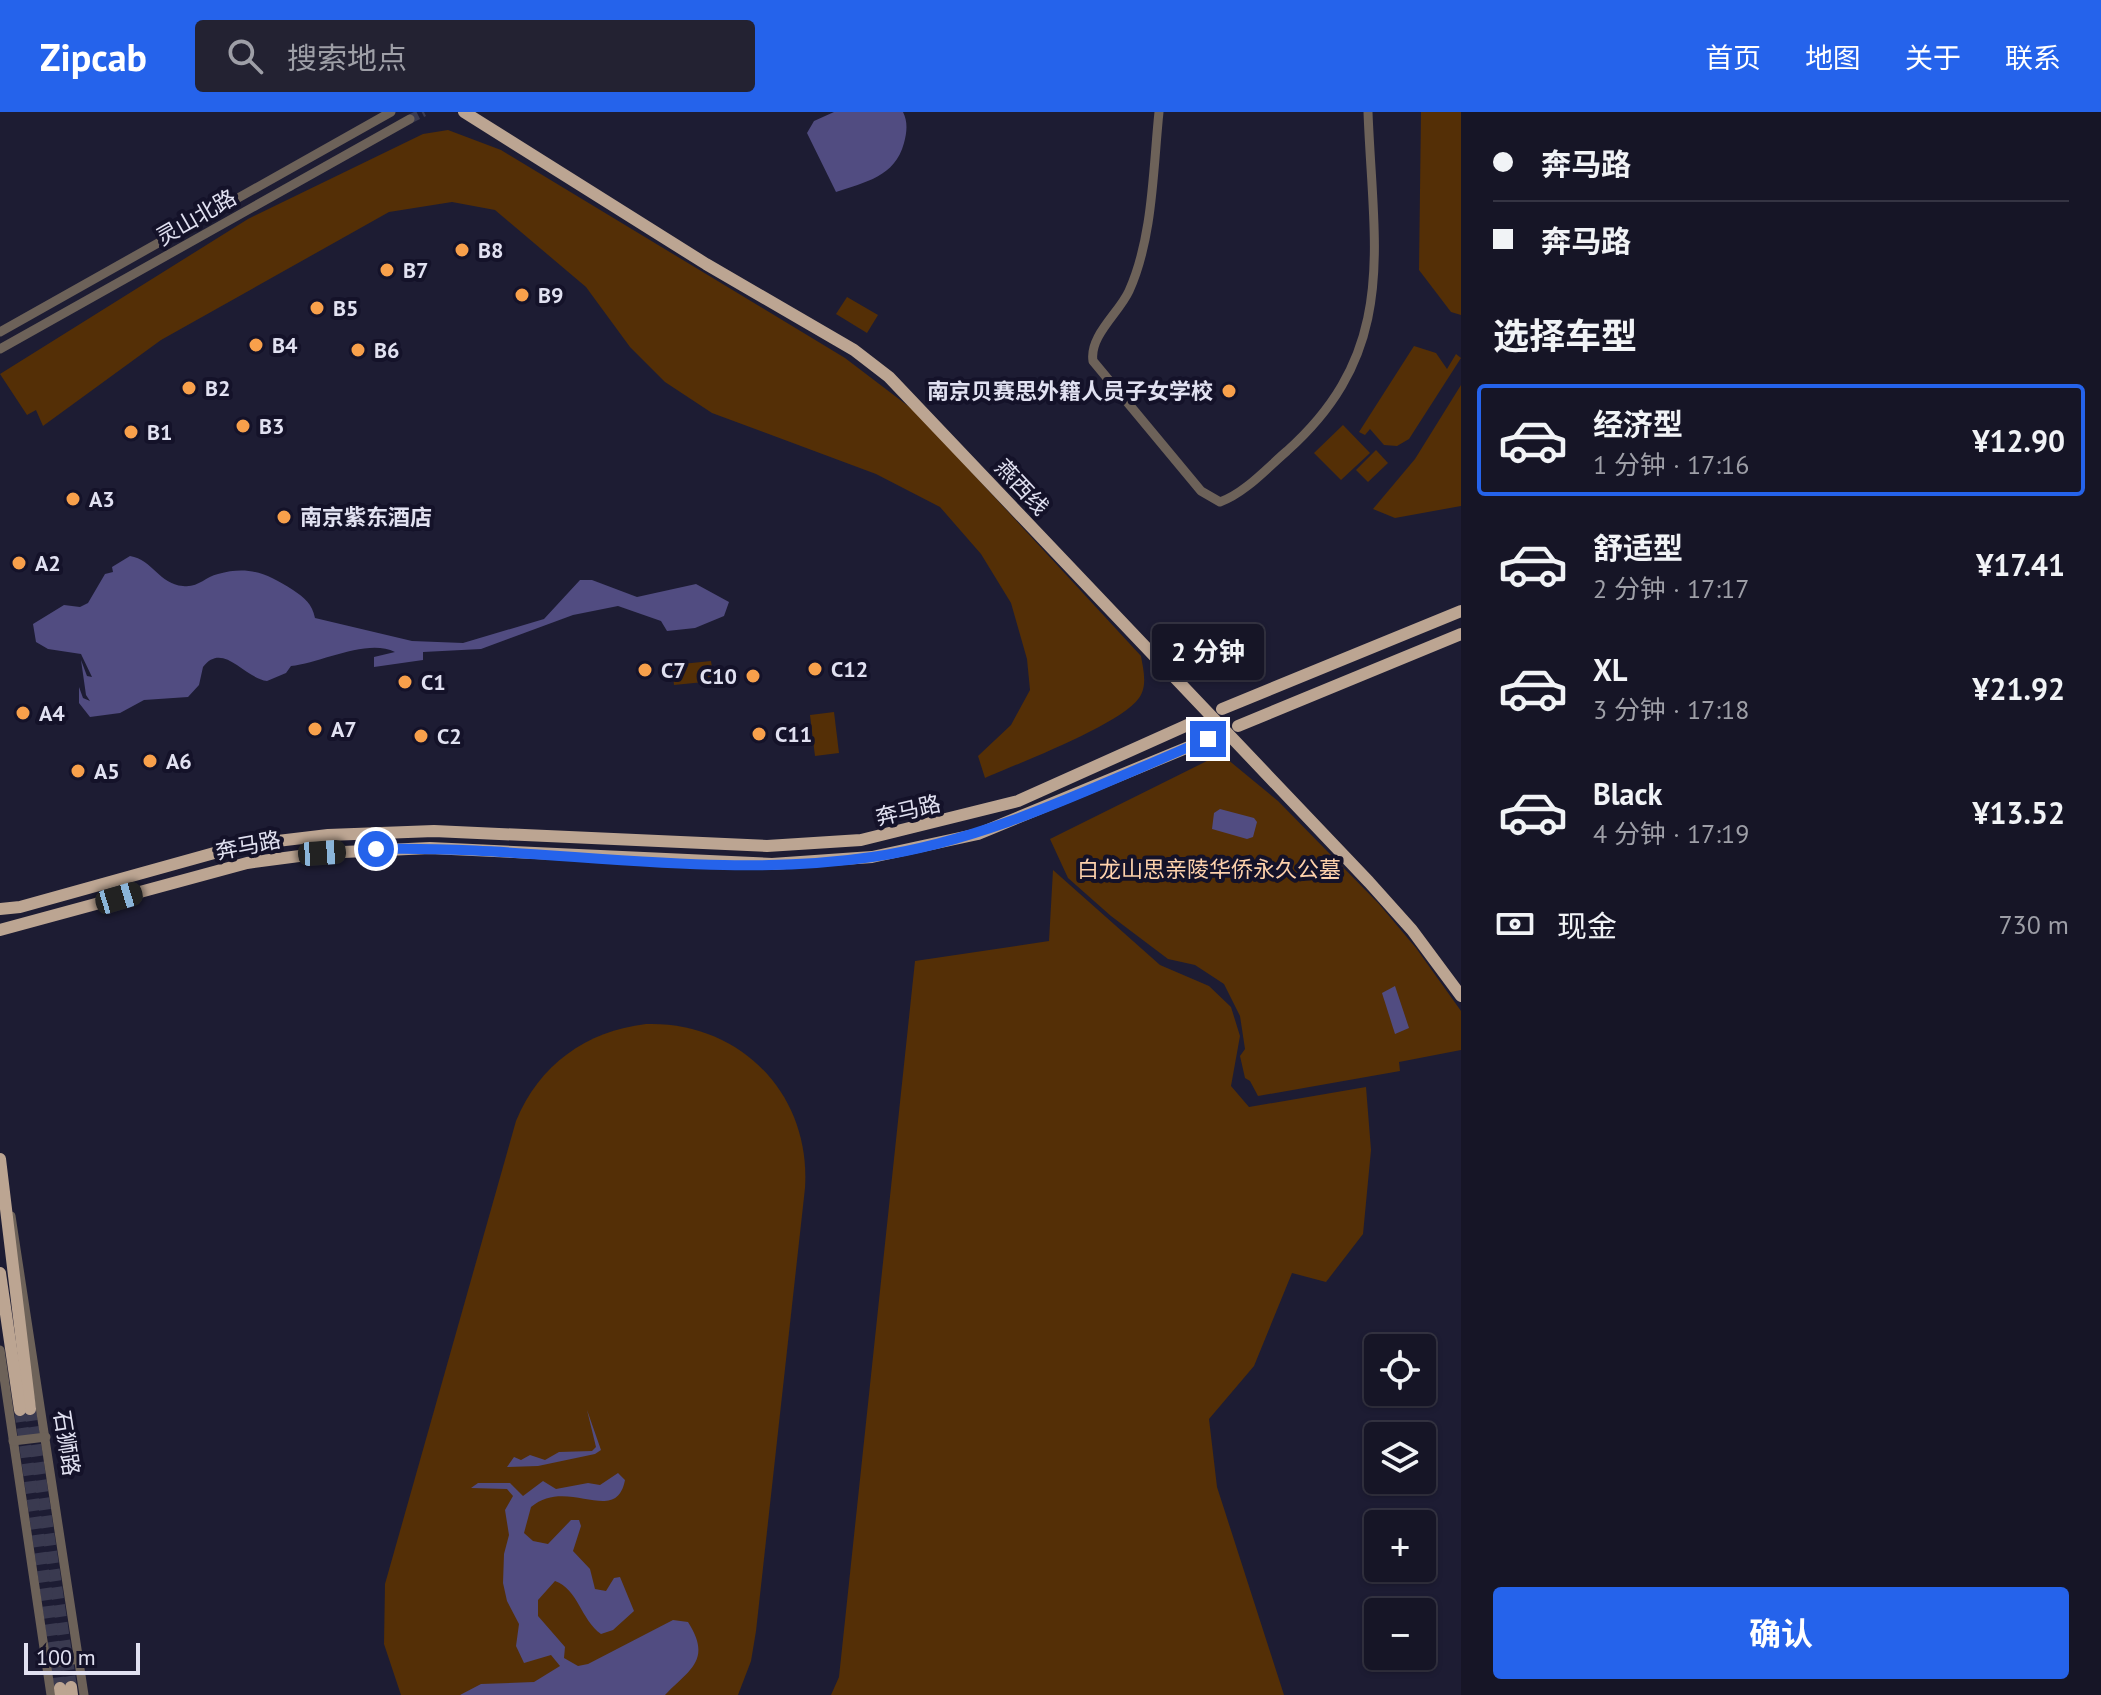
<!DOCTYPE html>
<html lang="zh">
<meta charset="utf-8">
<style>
:root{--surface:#161526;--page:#232232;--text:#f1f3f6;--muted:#9e9fa7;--line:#353443;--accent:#2563eb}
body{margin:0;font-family:"PT Sans","Noto Sans SC",sans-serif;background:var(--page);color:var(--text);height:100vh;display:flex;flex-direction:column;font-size:30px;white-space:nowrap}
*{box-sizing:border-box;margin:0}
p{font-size:26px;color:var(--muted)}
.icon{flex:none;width:44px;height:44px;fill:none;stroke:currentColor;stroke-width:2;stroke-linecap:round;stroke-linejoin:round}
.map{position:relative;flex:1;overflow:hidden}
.panel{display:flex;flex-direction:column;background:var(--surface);width:640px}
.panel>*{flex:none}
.top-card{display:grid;align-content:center;height:176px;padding:0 32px;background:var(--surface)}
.tools{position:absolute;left:1364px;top:1222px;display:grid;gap:16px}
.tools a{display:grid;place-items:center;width:72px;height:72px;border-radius:8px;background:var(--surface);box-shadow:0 2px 6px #0004,0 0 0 2px var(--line);font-size:40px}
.scale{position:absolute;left:24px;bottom:20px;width:116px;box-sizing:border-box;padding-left:8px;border:4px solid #e1e1f1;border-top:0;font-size:22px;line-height:28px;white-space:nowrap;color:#e1e1f1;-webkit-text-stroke:6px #141229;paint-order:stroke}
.end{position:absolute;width:36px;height:36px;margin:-18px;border:10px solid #2563eb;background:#fff;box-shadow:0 0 0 4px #fff}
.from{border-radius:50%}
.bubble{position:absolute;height:56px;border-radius:8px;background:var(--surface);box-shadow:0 2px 6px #0004,0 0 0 2px var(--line);font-size:26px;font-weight:700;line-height:56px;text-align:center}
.car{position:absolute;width:24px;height:48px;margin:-24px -12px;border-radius:10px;box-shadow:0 0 6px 2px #0007;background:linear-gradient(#222 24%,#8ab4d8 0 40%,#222 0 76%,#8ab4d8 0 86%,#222 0)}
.top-card b{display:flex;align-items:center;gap:28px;height:76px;font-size:30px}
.top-card b+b{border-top:2px solid var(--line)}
.top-card i{width:20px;height:20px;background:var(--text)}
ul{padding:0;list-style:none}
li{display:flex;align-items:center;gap:24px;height:112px;margin:0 16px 12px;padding:0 16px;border:4px solid transparent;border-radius:8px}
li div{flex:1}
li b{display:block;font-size:30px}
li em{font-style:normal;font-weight:700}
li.selected{border-color:var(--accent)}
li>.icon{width:72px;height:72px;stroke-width:1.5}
h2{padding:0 32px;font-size:36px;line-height:96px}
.pay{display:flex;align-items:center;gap:20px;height:88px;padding:0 32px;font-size:30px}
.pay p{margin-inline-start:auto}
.cta{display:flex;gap:16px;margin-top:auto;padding:16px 32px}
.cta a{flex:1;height:92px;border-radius:8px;background:var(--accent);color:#fff;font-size:32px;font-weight:700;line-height:92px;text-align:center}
header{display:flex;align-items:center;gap:48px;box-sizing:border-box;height:112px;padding:0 40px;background:var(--accent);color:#fff}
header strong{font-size:38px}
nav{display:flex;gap:44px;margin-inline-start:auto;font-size:28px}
.search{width:560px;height:72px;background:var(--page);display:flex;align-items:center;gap:20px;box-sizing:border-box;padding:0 28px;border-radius:8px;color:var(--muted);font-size:30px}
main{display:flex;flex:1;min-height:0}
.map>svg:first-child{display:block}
.green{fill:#542f06}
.water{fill:#514c81}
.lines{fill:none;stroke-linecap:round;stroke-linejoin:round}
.minor-tunnel{stroke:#3a3a50;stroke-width:9;stroke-dasharray:9 4.5;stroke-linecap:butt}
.major-tunnel{stroke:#3a3a50;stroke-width:12;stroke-dasharray:12 6;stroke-linecap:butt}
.minor{stroke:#6d6259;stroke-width:9}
.major{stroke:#bca592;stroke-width:12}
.route{stroke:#2563eb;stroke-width:10}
.poi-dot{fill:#f8a04b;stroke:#141229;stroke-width:3}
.labels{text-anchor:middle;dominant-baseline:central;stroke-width:8;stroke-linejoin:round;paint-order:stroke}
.street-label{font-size:22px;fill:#e1e1f1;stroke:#141229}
.poi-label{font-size:22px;font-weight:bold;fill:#e1e1f1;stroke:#141229;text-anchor:start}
.park-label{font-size:22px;fill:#fdd1ac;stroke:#141229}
</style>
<header>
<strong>Zipcab</strong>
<div class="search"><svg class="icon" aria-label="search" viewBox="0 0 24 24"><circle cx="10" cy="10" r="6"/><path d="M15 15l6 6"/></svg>搜索地点</div>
<nav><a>首页</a><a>地图</a><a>关于</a><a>联系</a></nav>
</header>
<main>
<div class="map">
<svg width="1461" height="1583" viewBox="0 0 1461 1583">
<rect width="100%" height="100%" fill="#1d1c33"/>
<g class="green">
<path d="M1421 0H1461V203L1451 200 1419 158Z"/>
<path d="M448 18 501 38 845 246 916 300 1141 544C1143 556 1148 574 1139 586 1120 613 1019 651 985 666L978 644 1011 613 1030 578 1027 547 1011 491 981 442 940 395 876 362 712 301 665 270 630 235 586 175 495 98 452 90 389 100 161 228 43 314 36 298 27 303 0 262 248 107 423 22Z"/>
<path d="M847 185 878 203 867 221 836 202Z"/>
<path d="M1414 234 1436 241 1447 257 1456 242 1461 246 1409 327 1397 334 1384 333 1370 317 1365 323 1359 320Z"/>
<path d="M1461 273V394L1395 406 1373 397 1415 347Z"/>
<path d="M1343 313 1370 341 1341 368 1314 341Z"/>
<path d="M1376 338 1388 351 1368 370 1356 358Z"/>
<path d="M711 549 714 569 674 573 672 553Z"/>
<path d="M834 600 839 641 815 644 810 603Z"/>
<path d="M1221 642 1278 689 1379 792 1416 836 1461 899V938L1399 950 1400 959 1258 984 1250 969 1245 966 1240 944 1245 937 1240 904 1224 872 1195 853 1168 847 1111 804 1068 766 1050 727Z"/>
<path d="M1053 758 1160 853 1209 874 1231 895 1240 924 1231 974 1249 995 1366 975 1371 1038 1363 1122 1326 1170 1292 1161 1254 1254 1209 1307 1217 1375 1284 1583H831L839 1565 915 849 1049 829Z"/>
<path d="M646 912C740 909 811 982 805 1076L756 1519 751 1549 738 1583H401L384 1532 385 1472 516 1009C539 953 586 919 646 912Z"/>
</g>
<g class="water">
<path d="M834 0H903C908 10 907 20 904 31 895 65 865 70 836 80L807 21 814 9Z"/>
<path d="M130 444C153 448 159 472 183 474 198 476 205 465 218 462 247 454 265 460 293 478 305 486 312 492 315 506L412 529 463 531 544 507 580 468H592L637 485 696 472 729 490 724 504 695 516 667 519 661 509 618 494 573 503 481 537 423 540V548L374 555V545L395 540C367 526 321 551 291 554L286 561 267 569C244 566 223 529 203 555L199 573 188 585 144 588 120 601 90 605 79 591V575L83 586 90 589 86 583 81 548 87 564 92 565 81 542 48 537 36 530 33 512 64 493 80 495 88 491 105 462 113 460 112 455Z"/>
<path d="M1220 697 1254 706 1257 710 1253 725 1247 727 1212 717 1214 701Z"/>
<path d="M1395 874 1409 916 1395 922 1382 881Z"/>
<path d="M587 1298 601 1338 595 1342 538 1354 507 1355 514 1345 521 1348 530 1343 545 1348 559 1340 592 1339 596 1335Z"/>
<path d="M618 1361 625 1368C616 1415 568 1364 531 1395L524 1421 533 1429 548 1432 571 1408H579L581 1414 573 1439 590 1457 595 1477 606 1479 614 1466 620 1465 634 1499 613 1518 601 1522C581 1508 578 1477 555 1469L538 1488V1504L565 1535 564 1546 578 1554 588 1552 673 1508 688 1510C713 1549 688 1558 665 1583H460L481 1572 534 1570 560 1554 551 1543 524 1551 516 1534 519 1512 507 1489 503 1471 504 1442 509 1423 505 1398 513 1384 507 1377 471 1376 478 1371H510L523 1384 543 1369 556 1377 588 1371 600 1373Z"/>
</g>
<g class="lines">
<path class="minor-tunnel" d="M410 7 424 0"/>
<g class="major-tunnel">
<path d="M30 1297 71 1575"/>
<path d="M20 1298 60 1576"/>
</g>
<g class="minor">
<path d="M1159 0C1153 57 1153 126 1129 179 1119 201 1089 224 1093 249L1201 379 1220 390C1245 381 1267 356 1287 339 1400 238 1373 135 1368 0"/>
<path d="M0 220 391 0"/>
<path d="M0 237 410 7"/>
<path d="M11 1104 84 1583"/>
<path d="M0 1238 51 1583"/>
<path d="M13 1329 46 1325"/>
<path d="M46 1552 79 1547"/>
</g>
<g class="major">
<path d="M464 0 706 152 854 238 889 265 1369 770 1412 818 1461 884"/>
<path d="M1222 597 1461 499"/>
<path d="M1238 614 1461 522"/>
<path d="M0 797 20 795 243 733 328 723 434 719 767 734 861 728 1018 689 1192 611"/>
<path d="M0 818 247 751 322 741 430 736 772 752 872 745 978 722 1208 627"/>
<path d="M0 1047 30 1297"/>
<path d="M0 1161 20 1298"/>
<path d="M71 1575 72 1583"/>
<path d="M60 1576 61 1583"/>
</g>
</g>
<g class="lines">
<path class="route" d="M376 737C541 733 708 769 872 745 991 728 1099 672 1208 627"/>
</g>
<g class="poi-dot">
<circle cx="462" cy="138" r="8"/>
<circle cx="387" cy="158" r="8"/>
<circle cx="522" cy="183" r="8"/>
<circle cx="317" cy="196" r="8"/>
<circle cx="256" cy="233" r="8"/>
<circle cx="358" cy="238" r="8"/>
<circle cx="189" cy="276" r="8"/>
<circle cx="1229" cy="279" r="8"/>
<circle cx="243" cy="314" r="8"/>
<circle cx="131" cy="320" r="8"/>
<circle cx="73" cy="387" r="8"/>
<circle cx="284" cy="405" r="8"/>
<circle cx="19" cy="451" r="8"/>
<circle cx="815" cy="557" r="8"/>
<circle cx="645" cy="558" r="8"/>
<circle cx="753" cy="564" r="8"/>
<circle cx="405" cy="570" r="8"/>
<circle cx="23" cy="601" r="8"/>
<circle cx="315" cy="617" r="8"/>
<circle cx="759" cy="622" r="8"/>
<circle cx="421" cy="624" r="8"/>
<circle cx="150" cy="649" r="8"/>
<circle cx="78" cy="659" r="8"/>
</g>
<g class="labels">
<g class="street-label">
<text transform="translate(196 105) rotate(-30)">灵山北路</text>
<text transform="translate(1022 375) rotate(47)">燕西线</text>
<text transform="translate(908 698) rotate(-13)">奔马路</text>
<text transform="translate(248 733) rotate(-11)">奔马路</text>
<text transform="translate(67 1331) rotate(81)">石狮路</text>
</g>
<g class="poi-label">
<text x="478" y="138">B8</text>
<text x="403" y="158">B7</text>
<text x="538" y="183">B9</text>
<text x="333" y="196">B5</text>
<text x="272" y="233">B4</text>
<text x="374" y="238">B6</text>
<text x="205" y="276">B2</text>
<text x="1213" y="279" text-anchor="end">南京贝赛思外籍人员子女学校</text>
<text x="259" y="314">B3</text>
<text x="147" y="320">B1</text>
<text x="89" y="387">A3</text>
<text x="300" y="405">南京紫东酒店</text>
<text x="35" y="451">A2</text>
<text x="831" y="557">C12</text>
<text x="661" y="558">C7</text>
<text x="737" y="564" text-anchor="end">C10</text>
<text x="421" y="570">C1</text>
<text x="39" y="601">A4</text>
<text x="331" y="617">A7</text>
<text x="775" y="622">C11</text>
<text x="437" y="624">C2</text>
<text x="166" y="649">A6</text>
<text x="94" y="659">A5</text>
</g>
<g class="park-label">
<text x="1209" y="757">白龙山思亲陵华侨永久公墓</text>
</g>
</g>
</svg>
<div class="tools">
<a><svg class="icon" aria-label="locate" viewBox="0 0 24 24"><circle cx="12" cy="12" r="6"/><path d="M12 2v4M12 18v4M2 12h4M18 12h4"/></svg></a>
<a><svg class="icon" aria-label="layers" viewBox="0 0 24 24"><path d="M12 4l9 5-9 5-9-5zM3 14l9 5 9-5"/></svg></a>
<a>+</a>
<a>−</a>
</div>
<div class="scale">100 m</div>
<i class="end from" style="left:376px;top:737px"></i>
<i class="end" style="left:1208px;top:627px"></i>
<div class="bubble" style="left:1152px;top:512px;width:112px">2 分钟</div>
<i class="car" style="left:322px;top:741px;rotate:86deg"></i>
<i class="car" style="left:119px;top:786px;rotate:73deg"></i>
</div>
<section class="panel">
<div class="top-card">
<b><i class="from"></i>奔马路</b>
<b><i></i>奔马路</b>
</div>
<h2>选择车型</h2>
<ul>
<li class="selected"><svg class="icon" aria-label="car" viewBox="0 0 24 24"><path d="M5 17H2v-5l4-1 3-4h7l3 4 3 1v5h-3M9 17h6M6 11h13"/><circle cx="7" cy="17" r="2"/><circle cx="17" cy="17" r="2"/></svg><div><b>经济型</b><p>1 分钟 · 17:16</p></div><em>¥12.90</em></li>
<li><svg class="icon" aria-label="car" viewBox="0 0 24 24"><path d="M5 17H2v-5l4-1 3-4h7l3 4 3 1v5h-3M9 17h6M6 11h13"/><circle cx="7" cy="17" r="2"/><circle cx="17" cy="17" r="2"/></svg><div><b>舒适型</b><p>2 分钟 · 17:17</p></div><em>¥17.41</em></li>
<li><svg class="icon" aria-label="car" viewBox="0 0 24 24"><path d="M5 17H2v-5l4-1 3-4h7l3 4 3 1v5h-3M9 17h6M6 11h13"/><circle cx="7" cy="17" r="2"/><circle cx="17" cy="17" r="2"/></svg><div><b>XL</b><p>3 分钟 · 17:18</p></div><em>¥21.92</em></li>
<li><svg class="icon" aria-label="car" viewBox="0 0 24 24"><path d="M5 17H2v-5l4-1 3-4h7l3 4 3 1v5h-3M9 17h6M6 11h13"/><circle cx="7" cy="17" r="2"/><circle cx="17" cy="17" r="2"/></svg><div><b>Black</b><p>4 分钟 · 17:19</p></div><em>¥13.52</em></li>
</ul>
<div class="pay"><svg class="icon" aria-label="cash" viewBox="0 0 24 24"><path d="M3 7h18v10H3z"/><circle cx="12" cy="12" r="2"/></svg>现金<p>730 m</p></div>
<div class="cta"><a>确认</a></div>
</section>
</main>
